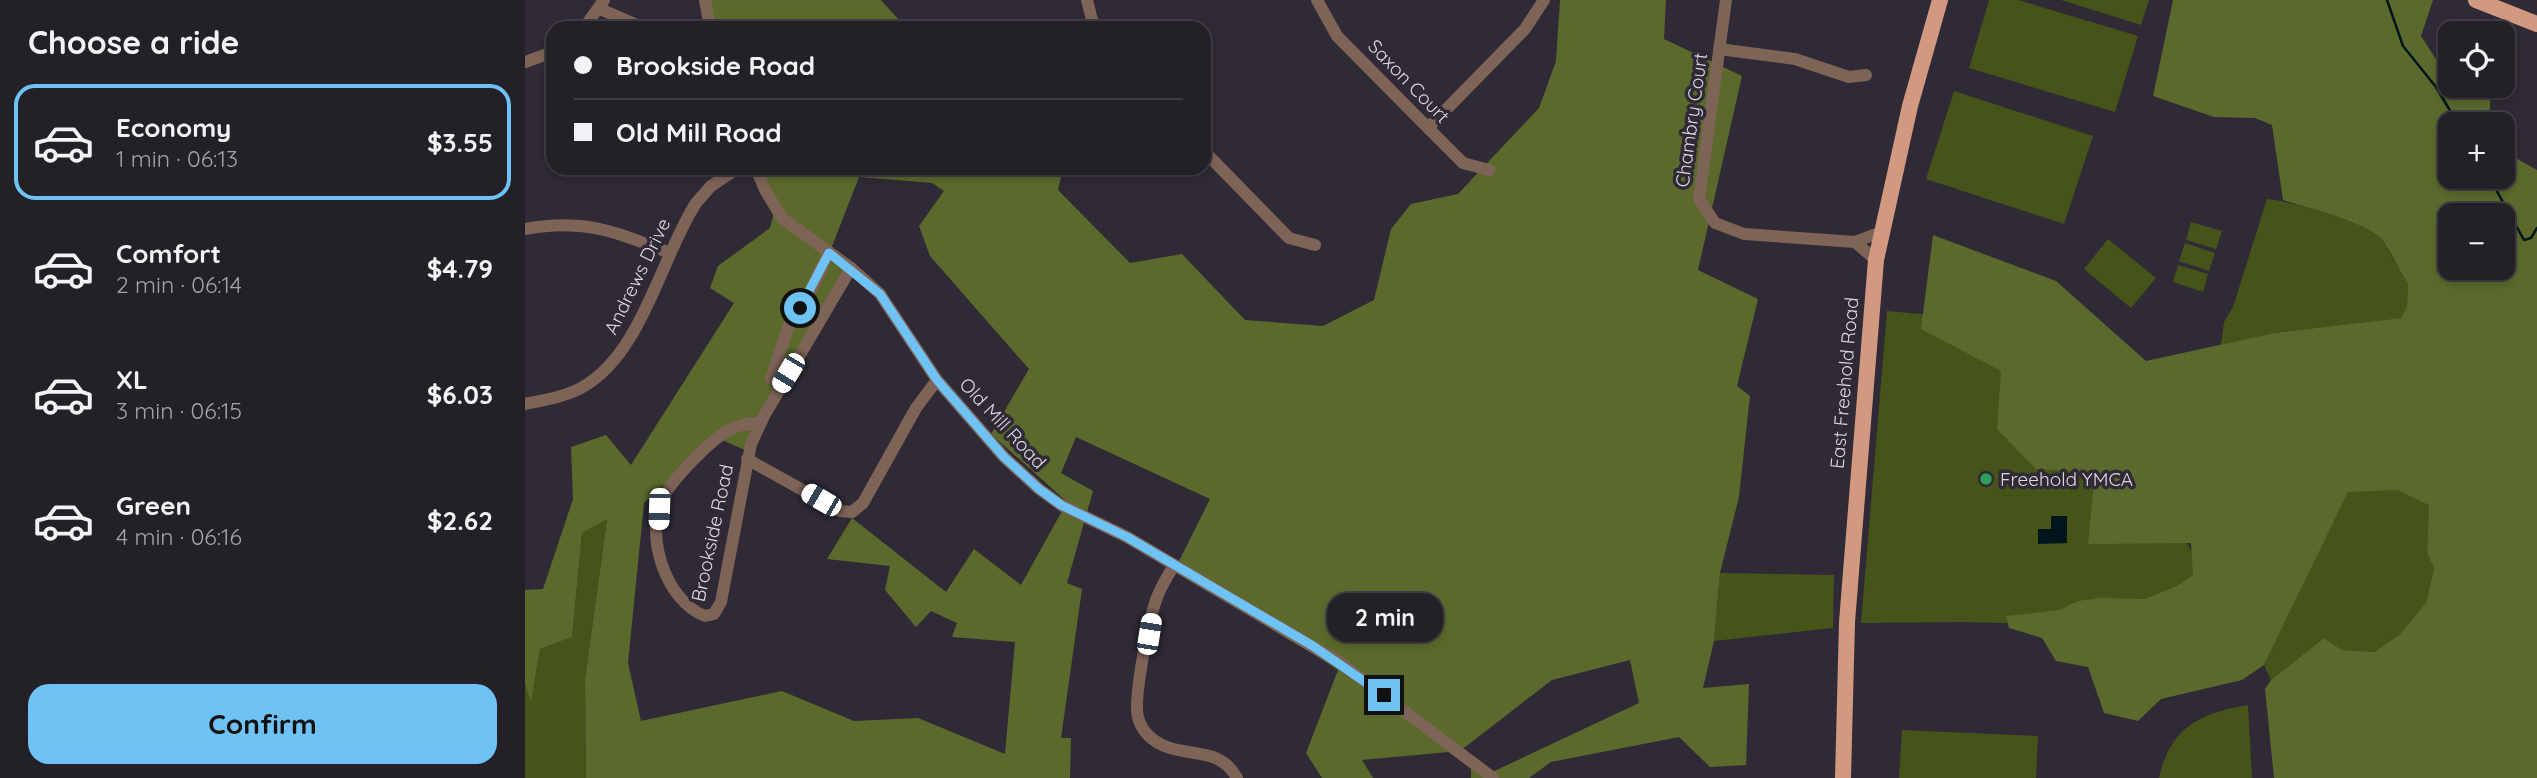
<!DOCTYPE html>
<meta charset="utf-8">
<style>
:root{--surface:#232028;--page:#2f2d34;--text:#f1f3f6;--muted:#a3a3a8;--line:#403e45;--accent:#6fc2f4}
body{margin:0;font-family:Quicksand,sans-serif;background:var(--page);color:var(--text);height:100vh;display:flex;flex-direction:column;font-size:26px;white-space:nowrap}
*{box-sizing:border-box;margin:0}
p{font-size:23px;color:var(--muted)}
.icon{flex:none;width:38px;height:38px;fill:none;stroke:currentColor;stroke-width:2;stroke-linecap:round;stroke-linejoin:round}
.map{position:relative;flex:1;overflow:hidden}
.drawer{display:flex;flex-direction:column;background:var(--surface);width:525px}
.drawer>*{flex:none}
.hud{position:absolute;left:21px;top:21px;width:665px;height:154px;border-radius:21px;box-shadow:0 4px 10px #0003,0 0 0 2px var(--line);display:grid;align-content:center;height:154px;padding:0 28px;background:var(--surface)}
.buttons{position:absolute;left:1913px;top:21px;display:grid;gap:14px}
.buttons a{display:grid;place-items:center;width:77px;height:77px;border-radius:14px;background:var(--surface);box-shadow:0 4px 10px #0003,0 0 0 2px var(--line);font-size:35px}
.end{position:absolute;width:32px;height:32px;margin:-16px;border:9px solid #6fc2f4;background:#111;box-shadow:0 0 0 4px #111}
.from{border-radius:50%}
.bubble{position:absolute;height:49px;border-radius:21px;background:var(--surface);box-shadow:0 4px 10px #0003,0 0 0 2px var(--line);font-size:23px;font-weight:700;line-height:49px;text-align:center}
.car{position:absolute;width:21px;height:42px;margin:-21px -10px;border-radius:9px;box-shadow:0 0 5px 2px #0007;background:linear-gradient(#fff 24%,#345 0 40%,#fff 0 76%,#345 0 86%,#fff 0)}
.hud b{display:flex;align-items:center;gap:24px;height:66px;font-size:26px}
.hud b+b{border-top:2px solid var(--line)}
.hud i{width:18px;height:18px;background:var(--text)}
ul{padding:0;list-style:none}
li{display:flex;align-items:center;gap:21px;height:116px;margin:0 14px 10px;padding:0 14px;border:4px solid transparent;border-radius:21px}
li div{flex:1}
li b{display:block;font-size:26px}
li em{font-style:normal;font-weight:700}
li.active{border-color:var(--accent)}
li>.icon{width:63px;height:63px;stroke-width:1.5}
h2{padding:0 28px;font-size:32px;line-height:84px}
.cta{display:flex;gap:14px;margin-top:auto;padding:14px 28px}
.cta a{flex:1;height:80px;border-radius:21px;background:var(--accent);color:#111;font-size:28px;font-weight:700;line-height:80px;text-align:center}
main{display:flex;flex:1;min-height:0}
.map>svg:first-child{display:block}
.green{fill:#465319}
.forest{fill:#5b6a2c;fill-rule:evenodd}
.water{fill:#00151c}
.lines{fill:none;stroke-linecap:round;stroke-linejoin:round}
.stream{stroke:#00151c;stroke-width:2.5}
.minor{stroke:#7e6357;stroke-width:12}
.major{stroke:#d09980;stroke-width:16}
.route{stroke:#6fc2f4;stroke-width:9}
.leisure-dot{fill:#2e9e5b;stroke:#2f2a35;stroke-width:2.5}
.labels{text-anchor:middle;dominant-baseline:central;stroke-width:7;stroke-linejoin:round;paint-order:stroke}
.street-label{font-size:19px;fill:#dddae1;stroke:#2f2a35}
.poi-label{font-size:19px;fill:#dddae1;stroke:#2f2a35;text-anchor:start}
</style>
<main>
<section class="drawer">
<h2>Choose a ride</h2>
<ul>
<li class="active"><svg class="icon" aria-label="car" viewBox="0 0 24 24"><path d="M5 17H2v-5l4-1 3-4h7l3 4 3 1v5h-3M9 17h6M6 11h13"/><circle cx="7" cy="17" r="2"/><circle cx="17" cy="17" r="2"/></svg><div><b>Economy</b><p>1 min · 06:13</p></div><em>$3.55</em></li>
<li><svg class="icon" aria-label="car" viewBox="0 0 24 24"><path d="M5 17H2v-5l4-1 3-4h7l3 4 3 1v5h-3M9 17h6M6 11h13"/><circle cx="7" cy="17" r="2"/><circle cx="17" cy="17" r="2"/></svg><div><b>Comfort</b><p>2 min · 06:14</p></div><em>$4.79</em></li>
<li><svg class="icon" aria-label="car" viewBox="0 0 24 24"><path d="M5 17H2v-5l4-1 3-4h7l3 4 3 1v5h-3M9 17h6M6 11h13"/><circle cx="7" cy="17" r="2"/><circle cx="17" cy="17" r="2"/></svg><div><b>XL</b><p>3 min · 06:15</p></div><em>$6.03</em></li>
<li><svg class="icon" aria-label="car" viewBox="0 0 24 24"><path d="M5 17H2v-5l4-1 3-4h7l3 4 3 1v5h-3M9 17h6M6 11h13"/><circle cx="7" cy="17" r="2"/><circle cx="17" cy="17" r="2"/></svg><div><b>Green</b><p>4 min · 06:16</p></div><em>$2.62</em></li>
</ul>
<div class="cta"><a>Confirm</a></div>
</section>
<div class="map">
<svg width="2012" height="778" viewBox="0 0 2012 778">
<rect width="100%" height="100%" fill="#2f2a35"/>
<g class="green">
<path d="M1464 0H1493L1613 36 1590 112 1444 68Z"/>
<path d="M1536 0H1624L1616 25Z"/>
<path d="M1429 91 1568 136 1539 224 1401 179Z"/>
<path d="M1742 199C1766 201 1845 223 1858 241 1867 255 1873 270 1883 283L1882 307 1877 318 1749 333 1696 345 1699 322 1708 307Z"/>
<path d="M1666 222 1697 231 1691 249 1661 240Z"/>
<path d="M1583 239 1631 278 1606 308 1559 269Z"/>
<path d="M1660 243 1690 253 1684 271 1654 261Z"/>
<path d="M1653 265 1683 274 1678 292 1648 282Z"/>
<path d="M1362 311 1532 326 1713 629 1436 622 1336 623Z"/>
<path d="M1872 490 1904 504 1902 553 1909 568 1901 603 1874 635 1849 652 1817 650 1799 638 1746 680 1739 665 1823 491Z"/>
<path d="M82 518 60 679 61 778H0V684L6 700 15 649 47 637 57 533Z"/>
<path d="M1195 573 1309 575 1308 628 1189 641Z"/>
<path d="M1723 705 1727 778H1634C1645 728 1674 713 1723 705Z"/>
<path d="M1377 730 1513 736 1511 778H1374Z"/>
</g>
<g class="forest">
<path d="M181 0H356L374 20 418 28H188Z"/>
<path d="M1035 0H1141L1139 39 1217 76 1173 270 1233 299 1212 386 1225 396 1214 497 1195 573 1189 641 1178 688 1224 684 1221 765 1185 767 1154 737 1026 762 1004 778H946V759L963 774 1114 703 1105 660 1027 680 935 751 837 760 848 778H797L781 753 813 670 652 565 685 499 551 437 536 473 568 491 542 583 557 589 536 738H546L545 778H61L60 679 82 519 57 533 47 637 15 649 6 702 0 684V590L18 589 48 499 46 447 81 435 106 465 209 303 185 288 193 266 245 228 250 208 234 168H538L533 190 605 263 657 254 720 320 798 326 849 300 866 229 886 204 933 194 1014 108 1031 61ZM334 177 407 183 419 191 394 226 405 256 504 369 466 434 542 502 496 585 449 549 421 592 327 518 302 559 365 566 360 590 391 627 406 611 432 623 427 637 490 642 480 754 393 718 329 721 257 691 116 721 103 663 119 503 204 425 195 439 222 451 325 264 306 249Z"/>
<path d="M1648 0H1908L1896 36 1920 73 1925 68V86H1966L1964 124H1925V177H1978V151L2012 170V778H1749L1740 689 1746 680 1799 638 1817 650 1849 652 1874 635 1901 603 1909 568 1902 553 1904 505 1872 490 1823 492 1739 665 1717 680 1636 699 1613 721 1579 713 1563 667 1531 661 1517 638 1484 628 1481 616 1535 610 1553 601 1576 598 1620 599 1652 586 1668 575 1666 543 1563 544 1570 472 1511 469 1472 429 1476 371 1396 329 1408 235 1531 281 1621 361 1749 333 1876 318 1882 307 1883 283C1873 270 1867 253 1858 241 1845 223 1780 207 1758 200L1747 125 1730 118 1689 117 1628 96ZM1925 215H1978V268H1925Z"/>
</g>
<path class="water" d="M1526 516H1542V543L1513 544V529H1526Z"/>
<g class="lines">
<g class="stream">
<path d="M1862 0 1878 46 1911 87 1933 124"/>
<path d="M1964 177 1999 240 2006 238 2012 228"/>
</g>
<g class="minor">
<path d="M180 0 185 28"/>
<path d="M562 0 569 28"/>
<path d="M792 0 812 36 903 128 938 163 964 170"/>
<path d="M1201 0 1174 199 1190 223 1219 234 1330 242 1356 232"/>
<path d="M75 9 119 28"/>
<path d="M59 28 79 0"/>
<path d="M1194 49 1270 59 1324 77 1341 75"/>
<path d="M0 62 28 52"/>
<path d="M903 128 1000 29 1019 0"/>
<path d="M679 151 764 238 790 245"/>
<path d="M231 168 240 190 257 218 326 268 355 294 412 380 479 457 514 489 536 505 602 537 817 664 968 778"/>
<path d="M0 229C59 218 91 232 145 253"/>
<path d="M1330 242 1351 260"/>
<path d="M246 379 264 325 286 290 304 252"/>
<path d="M0 404C19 400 39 397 56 388 117 355 135 259 171 203L186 186 213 168"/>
<path d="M234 423C226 424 216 424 208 428 189 436 145 481 137 500 120 537 141 601 180 616L189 614 196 602 226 444 239 416 326 268"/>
<path d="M222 459 315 511 327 512 338 503 391 408 412 380"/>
<path d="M648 567C642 577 635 588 631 600 624 620 608 699 613 717 616 729 625 739 637 745 665 758 694 746 712 778"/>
</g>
<g class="major">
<path d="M1951 0 2012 24"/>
<path d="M1318 778 1322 622 1351 260 1385 106 1415 0"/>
</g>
</g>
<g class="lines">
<path class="route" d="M275 308 304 253 355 294 412 380 479 457 514 489 536 505 602 537 788 646 859 695"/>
</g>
<circle class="leisure-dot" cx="1461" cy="479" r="7"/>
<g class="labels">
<g class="street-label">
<text transform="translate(884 81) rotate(46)">Saxon Court</text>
<text transform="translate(1166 120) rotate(-82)">Chambry Court</text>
<text transform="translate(112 276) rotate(-64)">Andrews Drive</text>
<text transform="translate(1319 383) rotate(-85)">East Freehold Road</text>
<text transform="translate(478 423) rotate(47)">Old Mill Road</text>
<text transform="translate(187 533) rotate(-78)">Brookside Road</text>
</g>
<g class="poi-label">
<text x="1475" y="479">Freehold YMCA</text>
</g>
</g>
</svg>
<div class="buttons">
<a><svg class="icon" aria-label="locate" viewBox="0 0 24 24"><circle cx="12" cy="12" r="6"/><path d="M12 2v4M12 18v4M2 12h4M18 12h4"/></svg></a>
<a>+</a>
<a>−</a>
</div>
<i class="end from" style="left:275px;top:308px"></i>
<i class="end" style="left:859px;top:695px"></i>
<div class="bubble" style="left:802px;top:593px;width:116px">2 min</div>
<i class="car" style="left:263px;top:373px;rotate:211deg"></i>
<i class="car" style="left:296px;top:500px;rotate:300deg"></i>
<i class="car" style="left:134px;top:509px;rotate:182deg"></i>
<i class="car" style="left:624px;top:634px;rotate:9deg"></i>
<div class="hud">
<b><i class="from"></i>Brookside Road</b>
<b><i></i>Old Mill Road</b>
</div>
</div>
</main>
